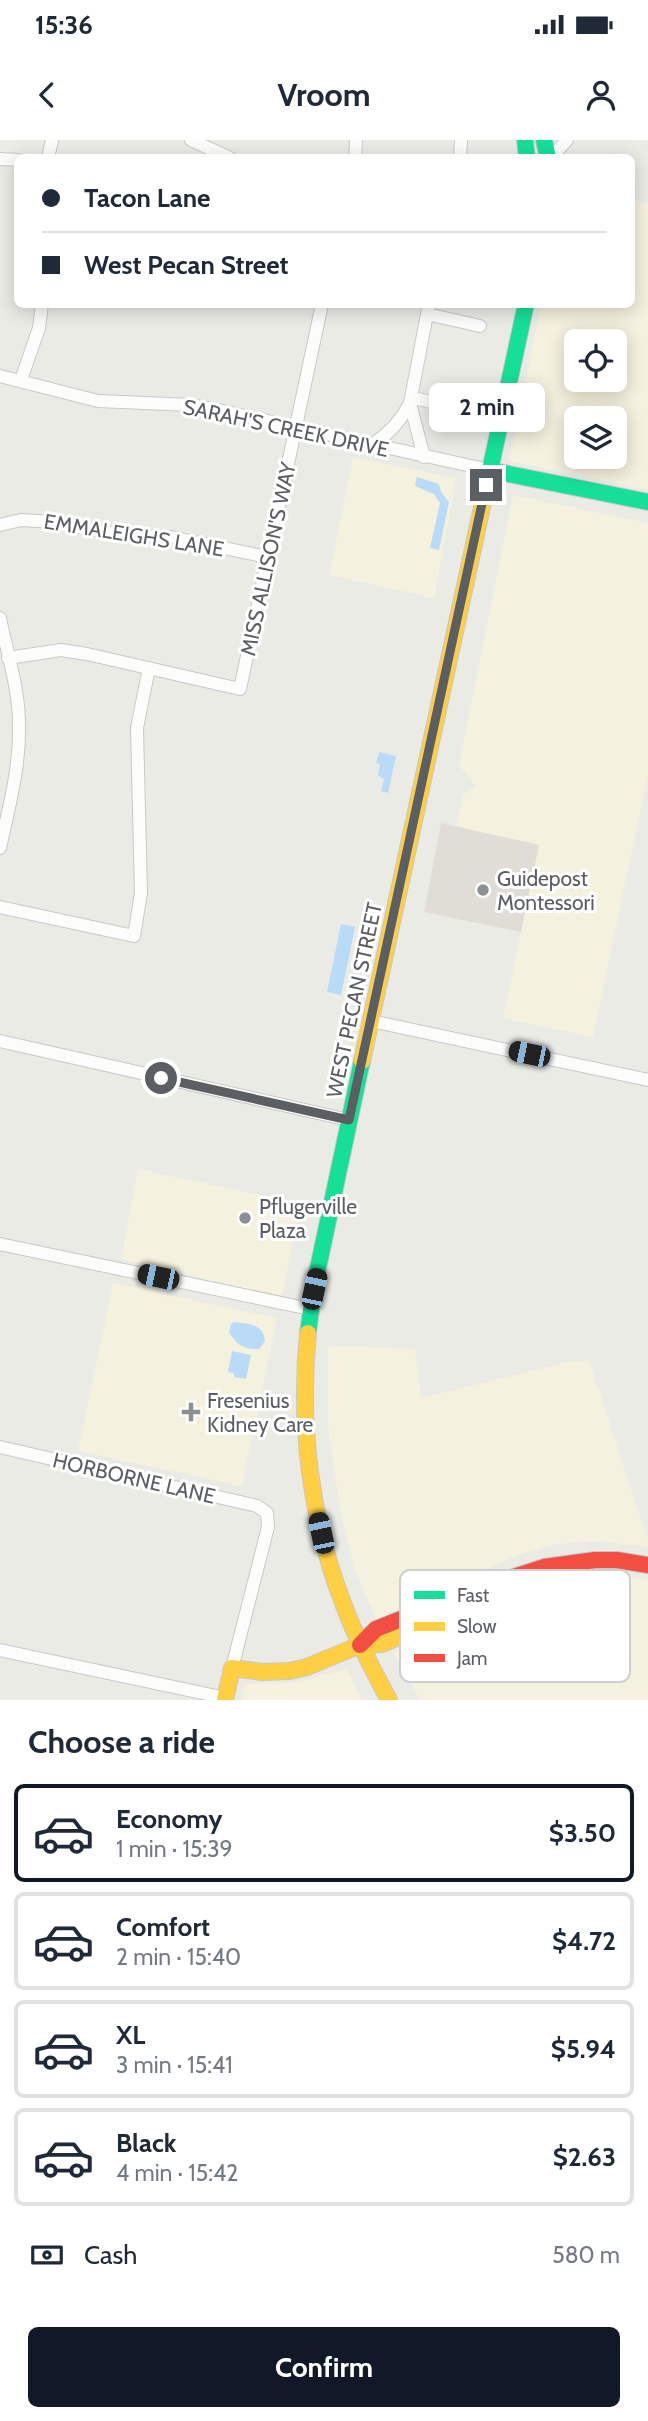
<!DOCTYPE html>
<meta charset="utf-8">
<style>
:root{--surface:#fff;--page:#f2f2f3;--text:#1f2937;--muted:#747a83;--line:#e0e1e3;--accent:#111827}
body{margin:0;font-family:Cabin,sans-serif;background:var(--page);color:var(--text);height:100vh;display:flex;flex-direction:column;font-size:26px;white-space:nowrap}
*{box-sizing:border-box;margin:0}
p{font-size:23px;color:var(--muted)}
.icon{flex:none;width:38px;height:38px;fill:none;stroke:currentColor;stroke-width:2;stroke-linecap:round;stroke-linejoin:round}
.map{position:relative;height:1560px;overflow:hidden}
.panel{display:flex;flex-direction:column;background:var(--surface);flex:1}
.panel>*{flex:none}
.banner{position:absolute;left:14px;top:14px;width:621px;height:154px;border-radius:10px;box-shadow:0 4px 18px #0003;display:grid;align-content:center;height:154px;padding:0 28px;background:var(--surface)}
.buttons{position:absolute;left:564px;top:189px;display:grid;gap:14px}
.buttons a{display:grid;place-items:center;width:63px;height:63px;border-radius:10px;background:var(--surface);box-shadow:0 4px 18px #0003;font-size:35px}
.end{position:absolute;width:32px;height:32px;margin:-16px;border:9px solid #5b5f64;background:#fff;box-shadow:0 0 0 4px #fff}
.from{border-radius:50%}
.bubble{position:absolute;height:49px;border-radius:10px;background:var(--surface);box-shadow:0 4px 18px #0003;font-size:23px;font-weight:800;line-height:49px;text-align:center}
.car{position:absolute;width:21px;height:42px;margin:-21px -10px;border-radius:9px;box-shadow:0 0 5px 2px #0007;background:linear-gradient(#222 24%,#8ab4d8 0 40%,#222 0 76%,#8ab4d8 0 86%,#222 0)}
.banner b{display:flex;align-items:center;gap:24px;height:66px;font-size:26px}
.banner b+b{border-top:2px solid var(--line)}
.banner i{width:18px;height:18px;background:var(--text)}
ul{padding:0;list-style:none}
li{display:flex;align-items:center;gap:21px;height:98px;margin:0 14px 10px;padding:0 14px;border:4px solid var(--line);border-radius:10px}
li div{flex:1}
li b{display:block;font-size:26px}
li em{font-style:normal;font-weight:800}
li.on{border-color:var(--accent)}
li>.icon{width:63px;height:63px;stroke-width:1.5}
h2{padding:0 28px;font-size:32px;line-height:84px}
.pay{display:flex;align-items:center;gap:18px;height:77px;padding:0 28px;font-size:26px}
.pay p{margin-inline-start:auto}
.primary-button{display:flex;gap:14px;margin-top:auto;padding:14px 28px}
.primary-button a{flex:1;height:80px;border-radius:10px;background:var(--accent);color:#fff;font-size:28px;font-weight:800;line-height:80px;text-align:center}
.status{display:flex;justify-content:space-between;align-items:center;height:49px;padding:0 35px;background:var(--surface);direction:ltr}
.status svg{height:19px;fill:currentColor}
header{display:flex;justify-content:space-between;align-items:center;height:91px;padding:0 28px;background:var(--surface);font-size:32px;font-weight:800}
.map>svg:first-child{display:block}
.commercial{fill:#f5f1df;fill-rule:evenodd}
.education{fill:#dfddd5}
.water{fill:#b9dbf7}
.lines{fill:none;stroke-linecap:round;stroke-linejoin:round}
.street-casing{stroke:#c8c9c8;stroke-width:14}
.fast-casing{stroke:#c7c8c6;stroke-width:18}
.slow-casing{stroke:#c7c8c6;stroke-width:18}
.jam-casing{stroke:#c7c8c6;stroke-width:18}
.street{stroke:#fcfcfb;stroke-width:12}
.fast{stroke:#16e098;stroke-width:16}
.slow{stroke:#ffcf43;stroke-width:16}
.jam{stroke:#f24e42;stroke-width:16}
.route{stroke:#5b5f64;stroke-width:9}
.poi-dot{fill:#8d9092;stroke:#fff;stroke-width:2.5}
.labels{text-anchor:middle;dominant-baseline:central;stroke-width:6;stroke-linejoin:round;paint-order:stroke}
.street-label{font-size:21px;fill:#5b5f64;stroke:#fff}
.poi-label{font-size:21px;fill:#5b5f64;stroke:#fff;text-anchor:start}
.key{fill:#fff;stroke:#cecfd0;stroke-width:2}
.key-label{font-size:19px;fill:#5b5f64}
</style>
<div class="status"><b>15:36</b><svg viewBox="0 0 49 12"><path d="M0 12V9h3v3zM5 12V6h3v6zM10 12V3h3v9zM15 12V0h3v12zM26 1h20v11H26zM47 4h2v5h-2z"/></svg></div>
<header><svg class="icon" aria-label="back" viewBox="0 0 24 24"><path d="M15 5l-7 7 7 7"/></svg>Vroom<svg class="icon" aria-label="person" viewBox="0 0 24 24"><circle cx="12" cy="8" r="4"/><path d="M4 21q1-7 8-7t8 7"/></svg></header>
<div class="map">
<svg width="648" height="1560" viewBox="0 0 648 1560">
<rect width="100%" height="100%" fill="#ebebe6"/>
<g class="commercial">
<path d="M632 59 648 63V350L509 321 541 165 632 164ZM576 201H614V240H576ZM576 278H614V317H576Z"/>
<path d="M353 317 456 339 434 458 329 435Z"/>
<path d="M513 355 648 383V635L593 897 503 878 539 705 456 687 463 655 475 646 459 625Z"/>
<path d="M138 1029 300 1064 282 1157 121 1119Z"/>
<path d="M113 1143 277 1178 242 1346 78 1311Z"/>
<path d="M328 1206 415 1209 421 1258 572 1221H589L648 1400V1407L595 1401 557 1404 518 1415 376 1479 354 1428 340 1369 328 1287Z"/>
<path d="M599 1432 648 1440V1560H420L394 1513 511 1452 553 1437Z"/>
<path d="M347 1529 362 1560H241L245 1544 292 1543Z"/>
</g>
<path class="education" d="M441 683 539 705 521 792 424 772Z"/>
<g class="water">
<path d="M417 337 439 344 441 352 449 362 439 410 430 408 440 363 434 354 415 346Z"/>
<path d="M379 612 396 616 388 653 381 651 384 639 378 635 380 624 376 623Z"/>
<path d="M341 784 355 787 341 855 327 852Z"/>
<path d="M234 1182C250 1184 263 1184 265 1201L259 1209C244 1210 237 1205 229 1192L231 1184Z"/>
<path d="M232 1211 251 1215 246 1239 234 1237V1233L228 1232Z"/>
</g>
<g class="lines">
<defs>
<g id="street">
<path d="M191 0 230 18"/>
<path d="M548 16 557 11 567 0"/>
<path d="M48 18 52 0"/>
<path d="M355 18 356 0"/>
<path d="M460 18 461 0"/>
<path d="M0 19 18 20"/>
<path d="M427 174 480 186"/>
<path d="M0 236 98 261 191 265 218 270 489 330"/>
<path d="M21 240 39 188 42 164"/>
<path d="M412 258 463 268"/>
<path d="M410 263 424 317"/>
<path d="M373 304C390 293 401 281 410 263L429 164"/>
<path d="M0 385 21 380 55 382 116 394 171 397 267 417"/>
<path d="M0 478C7 513 19 548 19 585 20 627 9 667 0 708"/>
<path d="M8 518 61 510 87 514 240 549 322 164"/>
<path d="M0 767 134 796 141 753 137 588 149 528"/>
<path d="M371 881 648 940"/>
<path d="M0 901 349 980"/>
<path d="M0 1104 310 1169"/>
<path d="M0 1307 257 1366 267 1373 268 1387 232 1528"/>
<path d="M0 1510 226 1558"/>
</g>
<g id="fast">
<path d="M525 0 527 18"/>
<path d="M544 0 548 18"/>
<path d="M489 330 648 362"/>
<path d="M484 358 526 164"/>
<path d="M308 1193 314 1147 362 921"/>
</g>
<g id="slow">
<path d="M362 921 484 358"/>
<path d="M308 1193C299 1283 310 1378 343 1463 355 1496 372 1528 389 1560"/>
<path d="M225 1560 232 1528 262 1532 289 1531 307 1527 360 1505 382 1504 436 1481 455 1463"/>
</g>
<path id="jam" d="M360 1505 376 1489 431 1467 455 1463 516 1436 544 1427 595 1420H617L648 1425"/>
</defs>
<use href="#street" class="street-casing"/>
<use href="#fast" class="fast-casing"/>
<use href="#slow" class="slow-casing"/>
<use href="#jam" class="jam-casing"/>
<use href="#street" class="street"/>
<use href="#fast" class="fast"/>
<use href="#slow" class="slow"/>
<use href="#jam" class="jam"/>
</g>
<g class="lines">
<path class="route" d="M161 938 349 980 486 345"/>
</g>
<g class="poi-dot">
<circle cx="483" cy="750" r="7"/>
<circle cx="245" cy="1078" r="7"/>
<path d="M187.5 1261.5h7v7h7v7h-7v7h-7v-7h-7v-7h7z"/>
</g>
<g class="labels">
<g class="street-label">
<text transform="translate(286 288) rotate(12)">SARAH'S CREEK DRIVE</text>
<text transform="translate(134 395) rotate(9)">EMMALEIGHS LANE</text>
<text transform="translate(268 419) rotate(-78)">MISS ALLISON'S WAY</text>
<text transform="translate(354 860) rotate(-78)">WEST PECAN STREET</text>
<text transform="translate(134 1338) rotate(13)">HORBORNE LANE</text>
</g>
<g class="poi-label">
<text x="497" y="738">Guidepost<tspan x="497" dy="24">Montessori</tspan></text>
<text x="259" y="1066">Pflugerville<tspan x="259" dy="24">Plaza</tspan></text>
<text x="207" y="1260">Fresenius<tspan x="207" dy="24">Kidney Care</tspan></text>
</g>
</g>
<rect x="400" y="1430" width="230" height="112" rx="10" class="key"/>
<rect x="414" y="1451" width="31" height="8" fill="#16e098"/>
<rect x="414" y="1482" width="31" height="9" fill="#ffcf43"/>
<rect x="414" y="1514" width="31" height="8" fill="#f24e42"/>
<g class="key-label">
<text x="457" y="1462">Fast</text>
<text x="457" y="1493">Slow</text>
<text x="457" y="1525">Jam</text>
</g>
</svg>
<div class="buttons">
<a><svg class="icon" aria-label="locate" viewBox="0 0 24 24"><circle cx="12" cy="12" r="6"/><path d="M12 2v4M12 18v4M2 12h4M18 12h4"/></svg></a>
<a><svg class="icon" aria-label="layers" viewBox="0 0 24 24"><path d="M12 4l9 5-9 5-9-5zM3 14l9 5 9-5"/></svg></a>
</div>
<i class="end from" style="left:161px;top:938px"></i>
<i class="end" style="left:486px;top:345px"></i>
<div class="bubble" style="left:429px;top:243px;width:116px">2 min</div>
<i class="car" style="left:529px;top:914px;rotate:282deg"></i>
<i class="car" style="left:158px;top:1137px;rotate:282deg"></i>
<i class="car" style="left:314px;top:1149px;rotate:12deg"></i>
<i class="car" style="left:321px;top:1393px;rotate:348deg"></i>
<div class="banner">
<b><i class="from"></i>Tacon Lane</b>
<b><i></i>West Pecan Street</b>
</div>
</div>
<section class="panel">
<h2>Choose a ride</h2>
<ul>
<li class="on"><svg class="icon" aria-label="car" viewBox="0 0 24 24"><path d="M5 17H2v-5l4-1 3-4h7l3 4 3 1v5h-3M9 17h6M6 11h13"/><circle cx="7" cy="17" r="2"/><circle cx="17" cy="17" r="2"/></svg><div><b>Economy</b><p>1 min · 15:39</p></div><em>$3.50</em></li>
<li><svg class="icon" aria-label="car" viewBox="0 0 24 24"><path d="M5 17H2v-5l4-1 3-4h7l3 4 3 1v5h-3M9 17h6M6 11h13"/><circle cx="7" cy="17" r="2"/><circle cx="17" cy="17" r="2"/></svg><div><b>Comfort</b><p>2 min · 15:40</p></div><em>$4.72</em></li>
<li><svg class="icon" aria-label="car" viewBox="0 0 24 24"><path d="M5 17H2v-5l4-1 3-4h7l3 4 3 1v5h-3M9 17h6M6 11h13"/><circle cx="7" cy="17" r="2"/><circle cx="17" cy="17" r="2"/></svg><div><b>XL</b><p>3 min · 15:41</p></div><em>$5.94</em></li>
<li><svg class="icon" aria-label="car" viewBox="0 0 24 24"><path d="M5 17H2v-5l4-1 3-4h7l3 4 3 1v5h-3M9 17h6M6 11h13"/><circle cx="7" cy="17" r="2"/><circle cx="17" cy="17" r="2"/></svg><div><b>Black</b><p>4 min · 15:42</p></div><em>$2.63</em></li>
</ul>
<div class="pay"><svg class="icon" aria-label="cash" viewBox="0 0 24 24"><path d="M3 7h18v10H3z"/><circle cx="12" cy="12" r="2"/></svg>Cash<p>580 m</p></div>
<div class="primary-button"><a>Confirm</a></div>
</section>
